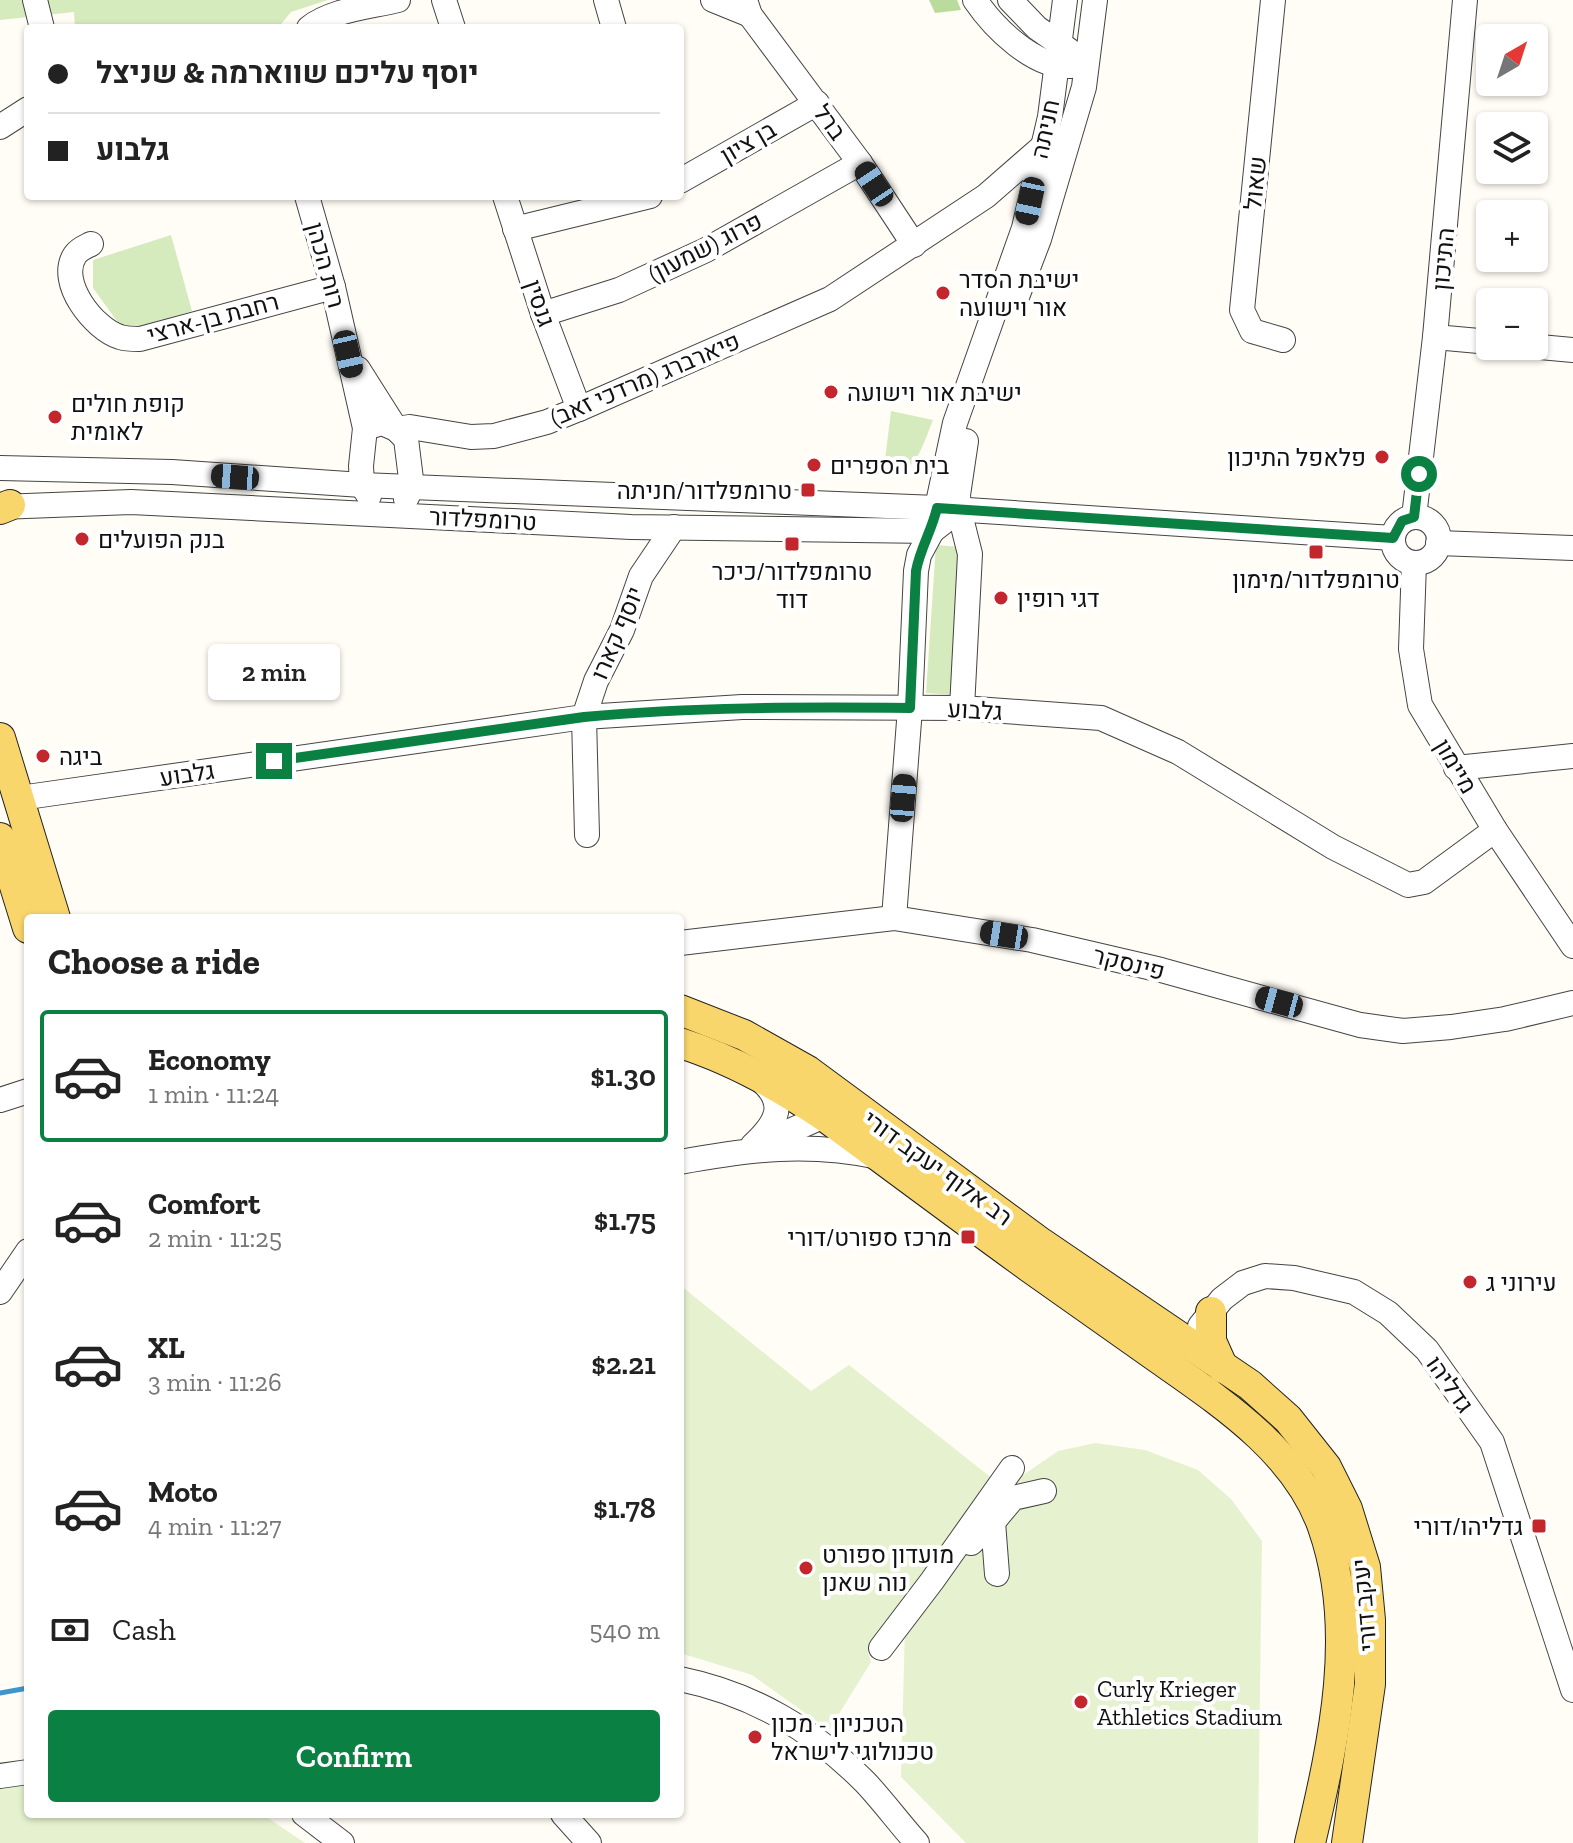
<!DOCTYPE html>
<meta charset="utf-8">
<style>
:root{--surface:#fff;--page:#f6f6f6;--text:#222;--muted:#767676;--line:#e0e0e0;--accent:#0b8043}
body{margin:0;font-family:"Zilla Slab",Heebo,serif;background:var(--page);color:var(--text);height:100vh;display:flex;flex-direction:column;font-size:30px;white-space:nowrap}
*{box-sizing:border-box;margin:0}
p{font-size:26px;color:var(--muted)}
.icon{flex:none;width:44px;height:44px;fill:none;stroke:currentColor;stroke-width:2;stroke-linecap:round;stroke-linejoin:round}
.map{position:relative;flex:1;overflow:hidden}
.sheet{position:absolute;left:24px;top:914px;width:660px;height:904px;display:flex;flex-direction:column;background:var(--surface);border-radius:8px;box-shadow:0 2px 6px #0004}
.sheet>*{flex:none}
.banner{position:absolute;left:24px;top:24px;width:660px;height:176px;border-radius:8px;box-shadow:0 2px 6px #0004;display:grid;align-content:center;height:176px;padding:0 24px;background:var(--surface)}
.needle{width:52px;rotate:39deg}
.buttons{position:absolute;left:1476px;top:24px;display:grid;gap:16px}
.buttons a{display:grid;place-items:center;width:72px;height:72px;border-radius:8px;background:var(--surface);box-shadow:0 2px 6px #0004;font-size:40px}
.end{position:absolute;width:36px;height:36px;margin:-18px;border:10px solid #0b8043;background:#fff;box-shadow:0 0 0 4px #fff}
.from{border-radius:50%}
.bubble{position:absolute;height:56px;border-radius:8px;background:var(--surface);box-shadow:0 2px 6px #0004;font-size:26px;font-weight:600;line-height:56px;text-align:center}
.car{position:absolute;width:24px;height:48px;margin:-24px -12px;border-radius:10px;box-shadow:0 0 6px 2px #0007;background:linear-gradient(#222 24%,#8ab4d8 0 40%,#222 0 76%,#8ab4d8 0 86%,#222 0)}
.banner b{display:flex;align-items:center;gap:28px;height:76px;font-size:30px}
.banner b+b{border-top:2px solid var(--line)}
.banner i{width:20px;height:20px;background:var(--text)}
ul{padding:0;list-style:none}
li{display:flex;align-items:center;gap:24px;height:132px;margin:0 16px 12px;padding:0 8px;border:4px solid transparent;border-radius:8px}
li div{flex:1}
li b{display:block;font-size:30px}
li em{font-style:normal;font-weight:600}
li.on{border-color:var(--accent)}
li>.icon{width:72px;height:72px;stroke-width:1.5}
h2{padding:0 24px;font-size:36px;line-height:96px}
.pay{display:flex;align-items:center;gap:20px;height:88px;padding:0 24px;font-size:30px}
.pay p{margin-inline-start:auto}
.action{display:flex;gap:16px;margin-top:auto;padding:16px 24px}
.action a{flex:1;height:92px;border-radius:8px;background:var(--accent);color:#fff;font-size:32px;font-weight:600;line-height:92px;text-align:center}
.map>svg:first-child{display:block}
.green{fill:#d5ebbd}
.forest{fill:#b9dc9c}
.pitch{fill:#e6f2cf}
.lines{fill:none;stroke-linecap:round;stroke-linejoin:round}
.stream{stroke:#3f96cf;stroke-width:5}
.minor-casing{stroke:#444;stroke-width:26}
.major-casing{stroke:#222;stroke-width:32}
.minor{stroke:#fff;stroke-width:24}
.major{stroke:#f9d66b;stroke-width:30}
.route{stroke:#0b8043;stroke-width:10}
.poi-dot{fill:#c4262e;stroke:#fff;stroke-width:3}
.labels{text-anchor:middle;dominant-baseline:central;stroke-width:8;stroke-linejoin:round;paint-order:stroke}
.street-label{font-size:24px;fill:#111;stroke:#fff}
.poi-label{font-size:24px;fill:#111;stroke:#fff;text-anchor:start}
</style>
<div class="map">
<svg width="1573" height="1843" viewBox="0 0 1573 1843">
<rect width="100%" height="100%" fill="#fffdf5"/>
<g class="green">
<path d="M0 0H328L291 12 278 28H75L74 12 0 20Z"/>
<path d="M171 235 192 311 125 332 93 288V260Z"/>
<path d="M891 411 933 420C922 446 916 477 883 476Z"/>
<path d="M936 545 962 547 952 695 926 693Z"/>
</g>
<path class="forest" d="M929 0H957L961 10 935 13Z"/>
<g class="pitch">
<path d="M680 1285 811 1391 849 1365 998 1483 868 1653 871 1662 829 1730 752 1675 680 1653Z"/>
<path d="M1095 1443 1145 1450 1198 1470 1231 1499 1262 1541 1258 1843H966L901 1777 905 1627 1013 1482 1058 1451Z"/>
<path d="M28 1778V1814H262L305 1843H0V1782Z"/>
</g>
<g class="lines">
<path class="stream" d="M0 1693 28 1688"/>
<defs>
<g id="minor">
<path d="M35 0 42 28"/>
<path d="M444 0 453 28"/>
<path d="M606 0 614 28"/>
<path d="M713 0 750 15"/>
<path d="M745 0 750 15 860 163 914 245"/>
<path d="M975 0C994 28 1034 68 1071 66"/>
<path d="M1010 0 1037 28 1070 51"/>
<path d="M1273 0 1242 310 1252 331 1283 340"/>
<path d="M309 28C331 10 370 7 398 0"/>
<path d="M0 127 28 109"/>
<path d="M680 181 817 103"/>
<path d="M307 196 333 287 365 428 361 466 362 485 369 496"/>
<path d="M505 196 543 314 579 409"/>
<path d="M515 229 650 196"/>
<path d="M91 244C85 247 79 249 75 255 57 282 94 329 120 337 126 339 133 339 140 339L333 287"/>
<path d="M1018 294 1039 239 1084 87 1095 0"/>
<path d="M543 314 619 290 706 250 860 163"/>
<path d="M1435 337 1490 342"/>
<path d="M1529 346 1573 350"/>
<path d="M358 369 396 429 406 439 412 487 406 499"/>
<path d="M365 428 382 423 396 429 410 427 471 437 494 436 547 422 579 409 830 299 986 196 1041 148"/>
<path d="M0 468 172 472 362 485 937 508 1393 538"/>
<path d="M0 507 131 502 631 527 932 531 959 510"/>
<path d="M1414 517 1435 337 1465 0"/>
<circle cx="1416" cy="540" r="23"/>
<path d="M1438 543 1573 548"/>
<path d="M1414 563 1411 649 1420 705 1495 830 1573 946"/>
<path d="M962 708 970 554 959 510 958 495 966 441"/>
<path d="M1456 768 1573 756"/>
<path d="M17 793 27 797 584 717 742 707 962 708 1101 718 1178 752 1333 847 1408 885 1424 882 1495 830"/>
<path d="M587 835 584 717 596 681 622 630 641 576 674 527"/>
<path d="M894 918 910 708 916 571 919 555 932 531 955 423 1024 228 1050 117 1065 0"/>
<path d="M680 943 894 918 1032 940 1161 970 1360 1025 1403 1031 1451 1027 1505 1019 1573 1003"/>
<path d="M0 1100 28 1091"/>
<path d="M763 1143 835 1111"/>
<path d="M753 1145C778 1122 788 1102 758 1078"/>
<path d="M680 1162C750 1149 808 1142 879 1157"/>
<path d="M0 1292 28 1251"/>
<path d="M1200 1326 1222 1299 1243 1283 1265 1276 1294 1278 1354 1292 1388 1313 1427 1350 1492 1442 1573 1690"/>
<path d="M993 1522 1013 1498 1044 1491"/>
<path d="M971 1543 993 1522 997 1574"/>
<path d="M881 1648 932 1581 1012 1468"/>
<path d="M680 1679C753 1694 812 1729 865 1782 883 1801 899 1823 917 1843"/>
<path d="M0 1776 28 1772"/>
<path d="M304 1814 342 1843"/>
<path d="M563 1814 589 1843"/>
</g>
<g id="major">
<path d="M0 509 10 505"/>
<path d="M0 738 55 918"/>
<path d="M0 838 28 928"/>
<path d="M680 1010 744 1035 808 1071 1041 1243 1250 1385 1288 1419 1326 1467 1347 1509 1365 1567 1370 1620V1684L1347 1843"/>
<path d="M680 1043C732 1059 778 1085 823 1115 891 1165 959 1216 1028 1266 1069 1295 1110 1324 1151 1353 1216 1399 1296 1449 1323 1527 1359 1629 1334 1741 1310 1843"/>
<path d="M1211 1312V1341L1223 1368"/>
</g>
</defs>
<use href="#minor" class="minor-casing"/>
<use href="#major" class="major-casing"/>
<use href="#minor" class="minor"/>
<use href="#major" class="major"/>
</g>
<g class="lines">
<path class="route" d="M274 761 584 717C693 707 801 707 910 708L916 571C920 549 932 530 937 508L1393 538 1402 521 1414 517 1419 474"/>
</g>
<g class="poi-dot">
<circle cx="943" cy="293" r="8"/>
<circle cx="831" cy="392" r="8"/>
<circle cx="55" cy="417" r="8"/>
<circle cx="1382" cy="457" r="8"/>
<circle cx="814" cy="465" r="8"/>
<rect x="800" y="482" width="16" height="16" rx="4"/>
<circle cx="82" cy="539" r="8"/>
<rect x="784" y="536" width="16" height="16" rx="4"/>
<rect x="1308" y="544" width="16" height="16" rx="4"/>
<circle cx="1001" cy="598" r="8"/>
<circle cx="43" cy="756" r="8"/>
<rect x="960" y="1229" width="16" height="16" rx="4"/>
<circle cx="1470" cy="1282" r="8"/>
<rect x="1531" y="1518" width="16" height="16" rx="4"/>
<circle cx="806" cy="1568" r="8"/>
<circle cx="1081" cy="1702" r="8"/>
<circle cx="755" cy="1737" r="8"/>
</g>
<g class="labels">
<g class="street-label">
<text transform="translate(830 122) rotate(54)">ברל</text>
<text transform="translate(1045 129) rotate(-78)">חניתה</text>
<text transform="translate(748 142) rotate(-30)">בן ציון</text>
<text transform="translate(1255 183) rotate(-84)">שאול</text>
<text transform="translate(705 247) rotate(-27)">פרוג (שמעון)</text>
<text transform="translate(1443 259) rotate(-85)">התיכון</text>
<text transform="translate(326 265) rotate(75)">רות הכהן</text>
<text transform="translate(540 303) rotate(71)">גנסין</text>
<text transform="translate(213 318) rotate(-15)">רחבת בן-ארצי</text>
<text transform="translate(645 379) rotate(-23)">פיארברג (מרדכי זאב)</text>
<text transform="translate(483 519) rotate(3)">טרומפלדור</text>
<text transform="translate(617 633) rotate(-67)">יוסף קארו</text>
<text transform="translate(975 710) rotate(3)">גלבוע</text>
<text transform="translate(1456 766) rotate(59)">מיימון</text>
<text transform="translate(187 774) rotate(-8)">גלבוע</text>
<text transform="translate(1129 963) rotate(14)">פינסקר</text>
<text transform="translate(938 1168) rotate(36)">רב אלוף יעקב דורי</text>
<text transform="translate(1450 1384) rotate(55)">גדליהו</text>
<text transform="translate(1364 1605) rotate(-95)">יעקב דורי</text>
</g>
<g class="poi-label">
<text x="959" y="279">ישיבת הסדר<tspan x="959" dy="28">אור וישועה</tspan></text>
<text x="847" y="392">ישיבת אור וישועה</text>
<text x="71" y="403">קופת חולים<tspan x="71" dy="28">לאומית</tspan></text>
<text x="1366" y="457" text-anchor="end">פלאפל התיכון</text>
<text x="830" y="465">בית הספרים</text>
<text x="792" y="490" text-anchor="end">טרומפלדור/חניתה</text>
<text x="98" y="539">בנק הפועלים</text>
<text x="792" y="571" text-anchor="middle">טרומפלדור/כיכר<tspan x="792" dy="28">דוד</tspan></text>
<text x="1316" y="579" text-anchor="middle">טרומפלדור/מימון</text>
<text x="1017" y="598">דגי רופין</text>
<text x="59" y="756">ביגה</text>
<text x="952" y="1237" text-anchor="end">מרכז ספורט/דורי</text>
<text x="1486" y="1282">עירוני ג</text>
<text x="1523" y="1526" text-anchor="end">גדליהו/דורי</text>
<text x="822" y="1554">מועדון ספורט<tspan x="822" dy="28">נוה שאנן</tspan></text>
<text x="1097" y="1688">Curly Krieger<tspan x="1097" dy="28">Athletics Stadium</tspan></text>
<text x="771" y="1723">הטכניון - מכון<tspan x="771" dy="28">טכנולוגי לישראל</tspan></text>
</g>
</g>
</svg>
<div class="buttons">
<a><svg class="needle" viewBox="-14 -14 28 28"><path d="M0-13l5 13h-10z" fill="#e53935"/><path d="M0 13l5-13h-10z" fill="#767676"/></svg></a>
<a><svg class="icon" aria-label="layers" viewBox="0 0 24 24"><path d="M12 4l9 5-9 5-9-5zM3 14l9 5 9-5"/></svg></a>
<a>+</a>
<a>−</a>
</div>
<i class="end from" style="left:1419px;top:474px"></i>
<i class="end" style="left:274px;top:761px"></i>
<div class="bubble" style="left:208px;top:644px;width:132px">2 min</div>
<i class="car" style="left:874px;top:184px;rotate:326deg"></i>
<i class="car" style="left:1030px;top:201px;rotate:192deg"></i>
<i class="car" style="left:348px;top:354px;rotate:167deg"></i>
<i class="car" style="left:235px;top:477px;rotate:274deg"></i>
<i class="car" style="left:903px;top:798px;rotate:5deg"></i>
<i class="car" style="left:1004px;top:935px;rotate:279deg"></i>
<i class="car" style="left:1279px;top:1002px;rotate:285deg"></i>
<div class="banner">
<b><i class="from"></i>יוסף עליכם שווארמה &amp; שניצל</b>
<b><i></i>גלבוע</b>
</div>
<section class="sheet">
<h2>Choose a ride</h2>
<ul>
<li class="on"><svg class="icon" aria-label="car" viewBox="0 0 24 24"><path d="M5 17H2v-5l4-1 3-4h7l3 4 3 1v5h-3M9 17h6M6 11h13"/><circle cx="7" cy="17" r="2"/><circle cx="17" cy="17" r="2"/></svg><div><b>Economy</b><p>1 min · 11:24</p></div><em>$1.30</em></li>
<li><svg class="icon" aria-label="car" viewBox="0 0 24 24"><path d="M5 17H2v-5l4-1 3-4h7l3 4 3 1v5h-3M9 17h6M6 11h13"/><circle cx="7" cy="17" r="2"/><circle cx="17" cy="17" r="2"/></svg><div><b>Comfort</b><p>2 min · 11:25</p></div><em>$1.75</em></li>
<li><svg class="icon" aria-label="car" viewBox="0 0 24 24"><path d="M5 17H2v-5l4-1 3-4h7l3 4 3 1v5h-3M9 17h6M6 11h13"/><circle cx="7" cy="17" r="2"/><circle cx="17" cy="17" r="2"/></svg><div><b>XL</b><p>3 min · 11:26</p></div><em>$2.21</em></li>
<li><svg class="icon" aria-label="car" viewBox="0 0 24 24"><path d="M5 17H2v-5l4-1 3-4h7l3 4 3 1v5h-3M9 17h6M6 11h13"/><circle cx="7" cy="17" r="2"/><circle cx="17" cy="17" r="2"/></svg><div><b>Moto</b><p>4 min · 11:27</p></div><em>$1.78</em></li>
</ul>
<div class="pay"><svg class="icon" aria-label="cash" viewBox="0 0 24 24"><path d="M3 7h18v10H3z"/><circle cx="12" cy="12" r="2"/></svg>Cash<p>540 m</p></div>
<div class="action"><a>Confirm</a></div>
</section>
</div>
